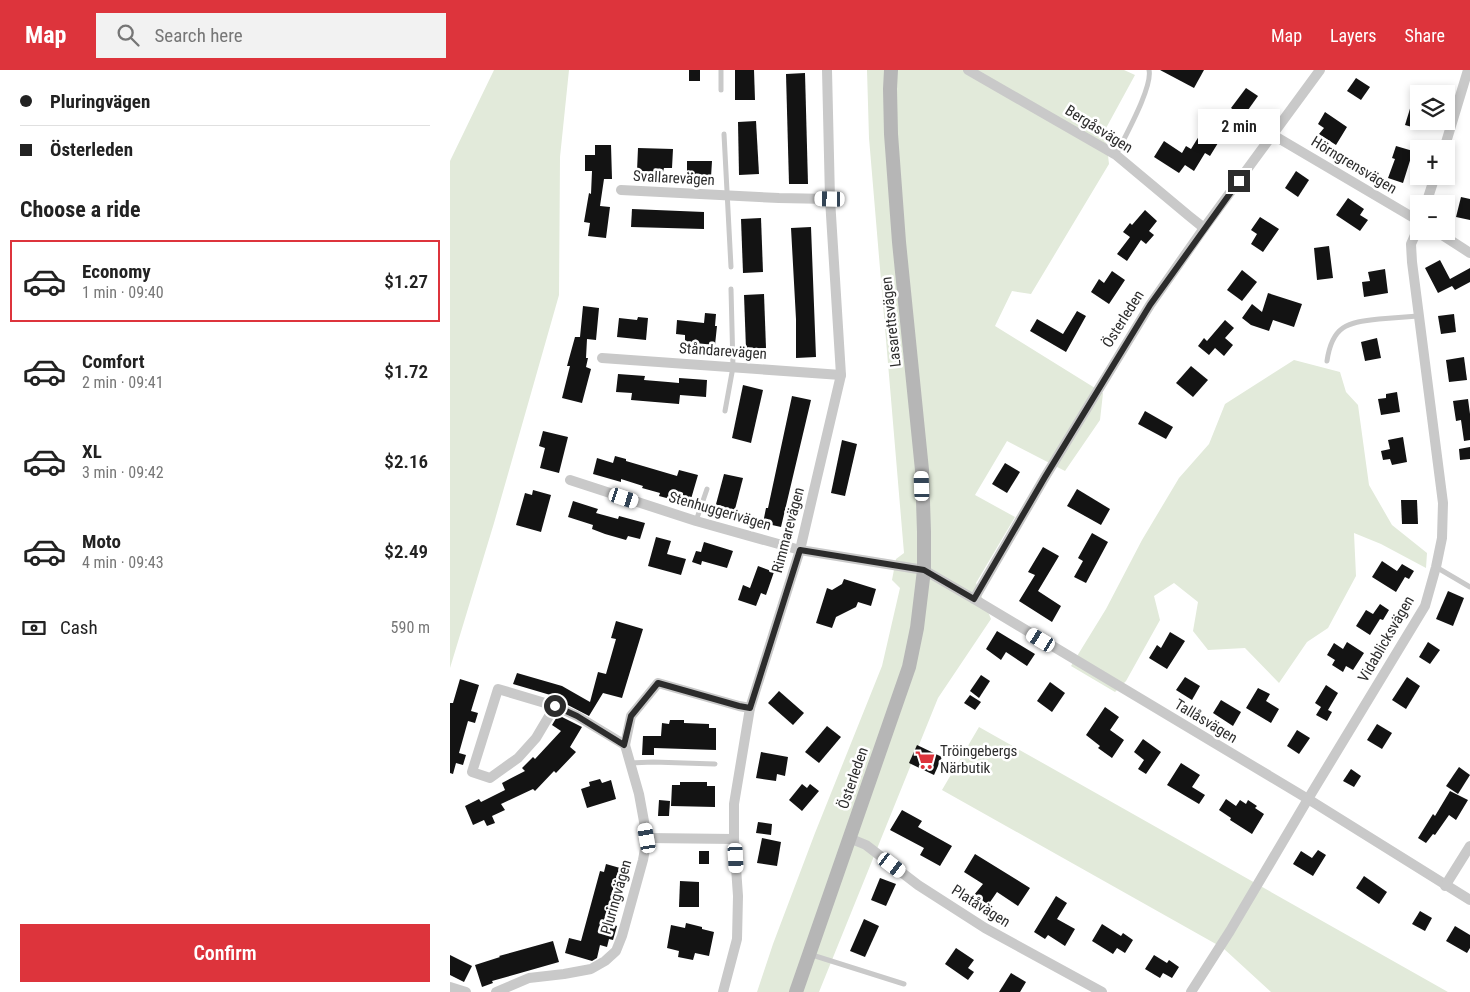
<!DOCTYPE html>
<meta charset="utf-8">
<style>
:root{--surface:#fff;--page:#f2f2f2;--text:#222;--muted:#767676;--line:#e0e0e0;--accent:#dd343c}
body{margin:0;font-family:"Roboto Condensed",sans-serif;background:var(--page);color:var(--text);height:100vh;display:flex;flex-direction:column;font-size:19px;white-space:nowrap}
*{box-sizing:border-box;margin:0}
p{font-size:16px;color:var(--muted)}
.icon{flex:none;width:28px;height:28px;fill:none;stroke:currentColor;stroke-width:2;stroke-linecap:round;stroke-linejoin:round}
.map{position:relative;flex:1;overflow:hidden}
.panel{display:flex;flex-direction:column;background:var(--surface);width:450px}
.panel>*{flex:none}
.banner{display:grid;align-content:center;height:110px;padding:0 20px;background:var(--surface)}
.controls{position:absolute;left:960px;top:15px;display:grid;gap:10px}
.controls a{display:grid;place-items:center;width:45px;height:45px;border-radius:0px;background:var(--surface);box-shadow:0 2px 8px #0003;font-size:25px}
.end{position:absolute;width:22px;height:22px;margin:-11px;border:6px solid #2c2c2c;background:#fff;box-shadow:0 0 0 2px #fff}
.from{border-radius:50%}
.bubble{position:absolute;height:35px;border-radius:0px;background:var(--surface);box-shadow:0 2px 8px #0003;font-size:16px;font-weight:600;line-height:35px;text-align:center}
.car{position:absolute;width:15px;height:30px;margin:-15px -8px;border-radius:6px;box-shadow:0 0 4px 1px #0007;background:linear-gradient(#fff 24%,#345 0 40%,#fff 0 76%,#345 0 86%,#fff 0)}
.banner b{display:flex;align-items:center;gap:18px;height:48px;font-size:19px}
.banner b+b{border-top:1px solid var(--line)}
.banner i{width:12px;height:12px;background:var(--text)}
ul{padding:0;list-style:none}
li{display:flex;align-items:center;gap:15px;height:82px;margin:0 10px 8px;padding:0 10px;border:2px solid transparent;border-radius:0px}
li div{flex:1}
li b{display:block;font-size:19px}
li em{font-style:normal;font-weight:600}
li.on{border-color:var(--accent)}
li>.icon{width:45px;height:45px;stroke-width:1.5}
h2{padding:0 20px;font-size:22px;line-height:60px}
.pay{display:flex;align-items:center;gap:12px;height:55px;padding:0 20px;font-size:19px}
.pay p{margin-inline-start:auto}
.primary-button{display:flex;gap:10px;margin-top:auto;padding:10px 20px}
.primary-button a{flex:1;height:58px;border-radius:0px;background:var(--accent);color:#fff;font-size:20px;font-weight:600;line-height:58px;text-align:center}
header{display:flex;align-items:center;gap:30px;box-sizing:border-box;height:70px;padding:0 25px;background:var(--accent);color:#fff}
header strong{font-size:24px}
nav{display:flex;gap:28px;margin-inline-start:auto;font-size:18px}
.search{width:350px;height:45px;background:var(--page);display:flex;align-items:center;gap:12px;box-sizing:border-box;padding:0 18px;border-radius:0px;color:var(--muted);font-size:19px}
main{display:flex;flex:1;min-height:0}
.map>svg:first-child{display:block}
.green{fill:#e2eada}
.building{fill:#131313}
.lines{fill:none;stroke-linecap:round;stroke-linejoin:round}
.lane{stroke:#c9c9c9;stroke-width:5}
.street{stroke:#c9c9c9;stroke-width:10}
.secondary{stroke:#b6b6b6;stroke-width:14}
.route{stroke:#2c2c2c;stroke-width:6}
.labels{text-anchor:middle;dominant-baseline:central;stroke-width:5;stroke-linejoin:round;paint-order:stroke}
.street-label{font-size:15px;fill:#2c2c2c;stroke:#fff}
.poi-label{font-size:15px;fill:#2c2c2c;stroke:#fff;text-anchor:start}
</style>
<header>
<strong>Map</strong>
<div class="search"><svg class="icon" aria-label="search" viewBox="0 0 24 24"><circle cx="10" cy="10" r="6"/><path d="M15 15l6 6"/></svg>Search here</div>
<nav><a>Map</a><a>Layers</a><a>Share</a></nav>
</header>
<main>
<section class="panel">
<div class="banner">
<b><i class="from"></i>Pluringvägen</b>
<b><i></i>Österleden</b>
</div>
<h2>Choose a ride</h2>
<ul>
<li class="on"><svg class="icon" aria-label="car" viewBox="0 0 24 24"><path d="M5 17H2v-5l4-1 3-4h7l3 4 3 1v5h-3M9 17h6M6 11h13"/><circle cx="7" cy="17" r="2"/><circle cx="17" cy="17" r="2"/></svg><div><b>Economy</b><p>1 min · 09:40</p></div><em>$1.27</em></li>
<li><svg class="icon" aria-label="car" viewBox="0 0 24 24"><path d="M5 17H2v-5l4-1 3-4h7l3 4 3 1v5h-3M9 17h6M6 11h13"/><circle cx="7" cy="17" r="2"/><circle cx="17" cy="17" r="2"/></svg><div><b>Comfort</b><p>2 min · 09:41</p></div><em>$1.72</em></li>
<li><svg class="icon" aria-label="car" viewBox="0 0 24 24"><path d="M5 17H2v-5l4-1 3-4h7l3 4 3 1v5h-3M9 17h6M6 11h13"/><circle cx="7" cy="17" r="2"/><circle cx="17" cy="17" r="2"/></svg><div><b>XL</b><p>3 min · 09:42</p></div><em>$2.16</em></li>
<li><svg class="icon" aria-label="car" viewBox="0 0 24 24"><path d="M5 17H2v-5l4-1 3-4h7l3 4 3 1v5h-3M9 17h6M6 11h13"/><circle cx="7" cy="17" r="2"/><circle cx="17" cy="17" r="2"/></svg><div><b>Moto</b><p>4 min · 09:43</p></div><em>$2.49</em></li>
</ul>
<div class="pay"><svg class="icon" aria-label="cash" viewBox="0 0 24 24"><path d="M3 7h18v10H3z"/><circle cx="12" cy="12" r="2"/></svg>Cash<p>590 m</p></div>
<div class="primary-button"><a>Confirm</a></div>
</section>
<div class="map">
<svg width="1020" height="922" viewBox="0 0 1020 922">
<rect width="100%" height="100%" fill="#fff"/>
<g class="green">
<path d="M44 0H119L110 87 109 225 44 453 0 598V91Z"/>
<path d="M417 0H674L685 5 655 60 659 94 581 224 562 221 545 256 653 323 650 350 615 401 557 371 525 425 565 447 526 513 541 549 488 628 369 922H307L323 874 365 763 432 596 450 518 442 510 446 489 454 483 419 68Z"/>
<path d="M844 290 890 302 896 322 908 335 919 415 942 455 977 483 976 498 931 474 904 463 906 506 878 558 857 572 829 613 795 578 758 580 743 561 748 532 724 513 704 526 710 550 676 611 665 622 621 596 656 539 692 470 729 408 759 374 775 334Z"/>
<path d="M529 657 998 922H821L773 878 492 720Z"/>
</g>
<g class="building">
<rect x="239" y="0" width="11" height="11"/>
<path d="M285 0H304L305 30H285Z"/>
<path d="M710 0H754L744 18Z"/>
<path d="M355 3 358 114H339L336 4Z"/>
<path d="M906 8 920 17 911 30 897 21Z"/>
<path d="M796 18 808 26 793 47 781 38Z"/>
<path d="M966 19H969V59L955 55Z"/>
<path d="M875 42 897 57 886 75 869 64 874 58 868 54Z"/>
<path d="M759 50 772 58 764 70 768 73 760 86 755 83 744 101 735 95 729 103 704 87 714 71 732 83 736 76 741 79Z"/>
<path d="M306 51 309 104 289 105 288 52Z"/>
<path d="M145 75H161L162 109H154L150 136 160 137 156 168 138 166 140 153 134 152 139 123 141 124 142 101H135V85H145Z"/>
<path d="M946 76 963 81 953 113 938 108 945 89 942 88Z"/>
<path d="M188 78 223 79 222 98H214L213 102 187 101Z"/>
<path d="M237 91H262L261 107H237Z"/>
<path d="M846 101 859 110 848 127 835 118Z"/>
<path d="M1011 127 1020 129V150L1006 147Z"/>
<path d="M898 128 914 139 910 145 918 150 910 161 886 145Z"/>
<path d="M182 139 254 142V159L181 157Z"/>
<path d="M695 140 707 151 699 161 704 165 696 174 691 170 677 191 667 184 680 167 673 162 680 153 682 155Z"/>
<path d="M810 147 829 159 813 182 801 174 807 164 801 160Z"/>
<path d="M311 148 313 202 293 203 291 149Z"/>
<path d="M361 157 366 287 346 288V249L341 158Z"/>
<path d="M879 176 883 208 867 210 864 178Z"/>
<path d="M990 190 1000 209 1020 198V212L1005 220 1002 216 988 223 975 198Z"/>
<path d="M935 199 938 223 914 227 912 212 920 211 918 202Z"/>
<path d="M792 200 807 212 792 231 777 220Z"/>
<path d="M662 201 675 210 659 234 641 222 649 209 654 213Z"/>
<path d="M818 223 852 234 844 257 823 250 819 261 801 255 792 248 802 234 812 242Z"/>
<path d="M314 224 316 278 296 279 294 225Z"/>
<path d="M133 236 149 238 146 270 137 269 136 288H138L136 297 141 299 132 333 112 328 120 296H117L125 267H130Z"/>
<path d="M627 241 636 246 616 282 580 261 587 249 613 264Z"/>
<path d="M255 243 266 244 265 256H267L265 275 235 272V265L226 264 227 250 254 253Z"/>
<path d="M1004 244 1006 262 991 264 988 246Z"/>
<path d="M188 247 198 248 196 270 167 267 169 248 187 250Z"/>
<path d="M775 250 784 258 775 268 783 275 774 286 765 278 759 285 748 276 754 268 757 271Z"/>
<path d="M927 268 931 288 915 291 911 272Z"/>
<path d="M1014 287 1017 310 999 312 996 290Z"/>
<path d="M741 296 758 310 743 327 726 313Z"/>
<path d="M168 304 195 306 194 310 218 312 229 313V308L257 310 256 327 230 325 229 334 181 330 182 323 166 322Z"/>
<path d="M293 315 313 320 301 373 282 368Z"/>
<path d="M947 322 950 342 931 345 928 329 936 328V324Z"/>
<path d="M342 326 361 330 331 457 313 453 316 438H318Z"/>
<path d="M1018 329 1020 344V370L1014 371 1011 350 1006 351 1003 331Z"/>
<path d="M695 341 723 357 716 369 688 354Z"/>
<path d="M93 361 118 367 109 403 90 398 95 378 89 376Z"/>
<path d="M953 367 957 392 942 395 940 389 933 390 931 381 940 379 938 370Z"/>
<path d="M392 370 407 374 395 426 381 423Z"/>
<path d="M1020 377V389L1010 390 1009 379Z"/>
<path d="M165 386 176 389V391L227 406 229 400 248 405 241 429 226 424 224 430 209 426 210 423 192 418 193 416 171 409V412L143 404 147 388 163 393Z"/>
<path d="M555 393 570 402 557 423 542 414Z"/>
<path d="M274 404 293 408 284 443 265 438Z"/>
<path d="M627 419 660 439 651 455 617 436Z"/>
<path d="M83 420 101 425 91 462 66 455 75 423 82 425Z"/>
<path d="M951 430H967L968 454H952Z"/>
<path d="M123 431 148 439 146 443 168 449 169 446 195 453 190 469 178 466 176 470 155 464 142 459 143 455 118 447Z"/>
<path d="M642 463 658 472 636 513 624 507 633 491 628 488Z"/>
<path d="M206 467 221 471 217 484 236 489 231 505 198 496Z"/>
<path d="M254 472 283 481 277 498 252 491 251 495 242 492 246 481 251 482Z"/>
<path d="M593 477 609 486 588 521 611 536 602 552 569 531 585 505 578 502Z"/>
<path d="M932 491 947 501 952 494 964 501 959 509 955 507 946 522 922 507Z"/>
<path d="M308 496 324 502 316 525 311 523 306 536 288 530 293 515 300 518Z"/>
<path d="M394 509 426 519 421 536 408 532 406 537 386 547 382 558 366 553 377 518 382 520 392 514Z"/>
<path d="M998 521 1014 528 1003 556 986 549Z"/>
<path d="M930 534 939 540 933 550 930 549 920 565 906 556 916 540 923 544Z"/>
<path d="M166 551 193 559 172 628 153 623 139 646 112 632 114 629 63 614 67 603 112 616 140 632 148 602 156 604 166 569 161 568Z"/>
<path d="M547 561 585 584 577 596 556 582 551 590 536 579Z"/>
<path d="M720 562 735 571 717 599 699 588 707 575 711 578Z"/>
<path d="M897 572 914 583 903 600 896 596 893 602 882 595 885 590 877 585 884 573 893 579Z"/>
<path d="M978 572 990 580 980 594 969 587Z"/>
<path d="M531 605 540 611 529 628 520 621Z"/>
<path d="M735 607 750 616 742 630 726 620Z"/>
<path d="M957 607 970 616 956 639 942 630Z"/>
<path d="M10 609 29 615 21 641 28 643 25 653 18 651 9 683 16 685 13 695 6 693 3 704 0 703V633H3Z"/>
<path d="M600 612 615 623 602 642 587 631Z"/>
<path d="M876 615 888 623 878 640 882 642 877 651 866 645 871 637 865 633Z"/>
<path d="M808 618 820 624 816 631 829 639 821 653 796 638Z"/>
<path d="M329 621 354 643 343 655 318 633Z"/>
<path d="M520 625 531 632 525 640 514 633Z"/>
<path d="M771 630 791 642 783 656 763 643Z"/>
<path d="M655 637 669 647 660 660 674 670 662 688 648 678 650 676 636 665Z"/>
<path d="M108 645 132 657 120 677 126 682 106 703 104 701 85 721 83 719 51 734 55 740 42 746 45 753 37 756 34 750 23 755 15 736 29 729 31 732 55 720 52 713 75 701 72 698 83 687 85 689 111 661 102 655Z"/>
<path d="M220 650H234V653L259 654V658H266V680L204 678V685H192L193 666H211L212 653 219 654Z"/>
<path d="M927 654 942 663 932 679 917 670Z"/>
<path d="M377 656 391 667 369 693 355 682Z"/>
<path d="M847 660 860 668 849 684 837 676Z"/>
<path d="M693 669 711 682 696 704 688 699 694 690 684 682Z"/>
<path d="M467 675 492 687 484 705 459 693Z"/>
<path d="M311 682 338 687 335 706 327 704 326 711 306 708Z"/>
<path d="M731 693 750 705 742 717 755 725 749 734 717 715Z"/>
<path d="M1009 697 1020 705 1008 724 996 716Z"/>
<path d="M901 699 911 706 904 717 893 711Z"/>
<path d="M150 709 152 713 161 710 166 729 137 738 131 719 140 716 139 712Z"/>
<path d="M230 712H257V716H265V737L221 736 222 715H230Z"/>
<path d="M352 714 357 718 360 714 369 721 352 741 339 730Z"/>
<path d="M1000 721 1018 730 1006 750 999 745 985 765 983 764 976 773 968 768 983 744 985 746Z"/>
<path d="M776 729 786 736 790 730 796 734 798 730 807 736 805 738 814 744 802 764 780 750 781 748 769 740Z"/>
<path d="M209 730 220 731 219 746H208Z"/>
<path d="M452 740 472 751 468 757 502 776 490 796 470 785 474 778 440 760Z"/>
<path d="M308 752 322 754 321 765 306 763Z"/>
<path d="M312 768 331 772 327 796 307 793Z"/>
<path d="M868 780 876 785 863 806 843 794 851 781 862 788Z"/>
<rect x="249" y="781" width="10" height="13"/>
<path d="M525 784 580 818 568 836 547 822 538 835 524 825 533 814 514 802Z"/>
<path d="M156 794 177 800 167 836H161L160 842 167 844 164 855 167 856 163 870 159 869 157 877 150 875 147 888 142 891 115 883 119 868 131 871 150 801 154 802Z"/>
<path d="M914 806 937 822 929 834 906 818Z"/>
<path d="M430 808 446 814 436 836 421 830Z"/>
<path d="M230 811 249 812V837H229Z"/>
<path d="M606 826 617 833 607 849 625 859 615 876 598 865 595 869 584 862Z"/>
<path d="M970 841 982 848 975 861 962 854Z"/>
<path d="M414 849 429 856 415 887 400 881Z"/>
<path d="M236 853 252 857V859L264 862 259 886 245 883 243 890 228 887 229 881 217 878 221 855 235 858Z"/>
<path d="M652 854 671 866 673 863 683 870 675 883 667 878 663 884 642 871Z"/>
<path d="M1005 856 1020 865V878L1017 883 996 871Z"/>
<path d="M103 871 109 892 42 911 43 913 32 917 25 895 50 887 49 886Z"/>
<path d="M506 878 524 890 518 898 524 902 518 910 495 894Z"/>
<path d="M0 885 22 896 14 912 0 905Z"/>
<path d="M704 885 717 893 719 890 729 897 722 908 713 903 710 908 695 899Z"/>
<path d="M561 903 576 912 570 922H549Z"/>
</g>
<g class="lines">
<g class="lane">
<path d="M271 0V20"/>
<path d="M274 64 281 197"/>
<path d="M666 85C674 68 703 17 699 0"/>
<path d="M877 291C882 256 897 252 929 249 942 248 955 247 968 246"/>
<path d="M275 341 283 297 281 219"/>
<path d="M246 451 257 419"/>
<path d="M986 497 1020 517"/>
<path d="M180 693 203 692 265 694"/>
<path d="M359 884 454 914"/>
</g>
<g class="street">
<path d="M518 0 666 85 739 146 754 158"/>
<path d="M823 65 969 151"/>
<path d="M994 79 1018 0"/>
<path d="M171 120 329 128 380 129"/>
<path d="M976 134 985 106"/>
<path d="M986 161 1020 183"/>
<path d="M152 288 391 305"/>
<path d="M120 410 246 451 350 480 474 500 524 529 858 729 1020 830"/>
<path d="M524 529 595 407 700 235 754 158 870 0"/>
<path d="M175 675 181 646 208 613 289 636 300 638"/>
<path d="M197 768 284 769"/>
<path d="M399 768 416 775 468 815 535 858 652 922"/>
<path d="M995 816 1020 776"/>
<path d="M0 917 16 922"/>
<path d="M46 922 79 908 114 904 141 899 155 891 166 881 172 866 193 790 197 768 189 724 175 675 127 646 105 636 48 619 22 702 40 708 68 688 86 668 105 636"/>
<path d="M273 922 287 869 288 826 284 769V734L300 638 350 480 391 305 380 129 377 0"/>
<path d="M741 922 780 861 858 729 975 536 986 497 992 468 993 433 962 192 961 174 969 156"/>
</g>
<path class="secondary" d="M346 922 459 597 467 558 474 500V462L472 400 449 172 441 64 440 19 441 0"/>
</g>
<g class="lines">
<path class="route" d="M105 636 127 646 174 675 181 646 208 613 289 636 300 638 350 480 474 500 524 529 595 407 700 235 789 111"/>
</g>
<defs>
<symbol id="supermarket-bare" viewBox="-9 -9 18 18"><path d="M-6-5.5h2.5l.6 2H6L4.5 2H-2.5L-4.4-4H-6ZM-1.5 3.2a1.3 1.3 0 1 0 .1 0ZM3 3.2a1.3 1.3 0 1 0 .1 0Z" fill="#dd343c" stroke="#fff" stroke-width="2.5" paint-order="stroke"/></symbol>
</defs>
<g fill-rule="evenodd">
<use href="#supermarket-bare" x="461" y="676" width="28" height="28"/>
</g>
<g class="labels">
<g class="street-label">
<text transform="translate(649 59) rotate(32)">Bergåsvägen</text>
<text transform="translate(904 95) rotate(31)">Hörngrensvägen</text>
<text transform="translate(224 108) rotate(3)">Svallarevägen</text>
<text transform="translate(673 249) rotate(-58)">Österleden</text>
<text transform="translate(441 252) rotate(-96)">Lasarettsvägen</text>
<text transform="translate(273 281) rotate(4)">Ståndarevägen</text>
<text transform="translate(270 441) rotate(16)">Stenhuggerivägen</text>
<text transform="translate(338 460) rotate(-75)">Rimmarevägen</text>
<text transform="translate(936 569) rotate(-60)">Vidablicksvägen</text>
<text transform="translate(756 651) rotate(31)">Tallåsvägen</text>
<text transform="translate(403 708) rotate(-71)">Österleden</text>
<text transform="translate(166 827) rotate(-74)">Pluringvägen</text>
<text transform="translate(531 836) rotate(32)">Platåvägen</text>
</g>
<g class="poi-label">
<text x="490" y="681">Tröingebergs<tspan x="490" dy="17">Närbutik</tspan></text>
</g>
</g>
</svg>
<div class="controls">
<a><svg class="icon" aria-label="layers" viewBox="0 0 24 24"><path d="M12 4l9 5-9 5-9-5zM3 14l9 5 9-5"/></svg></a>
<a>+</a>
<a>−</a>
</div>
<i class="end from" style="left:105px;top:636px"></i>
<i class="end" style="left:789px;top:111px"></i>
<div class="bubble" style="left:748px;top:39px;width:82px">2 min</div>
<i class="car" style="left:380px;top:129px;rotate:271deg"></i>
<i class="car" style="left:472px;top:416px;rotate:358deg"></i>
<i class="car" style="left:174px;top:428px;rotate:108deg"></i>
<i class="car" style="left:591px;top:570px;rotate:301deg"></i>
<i class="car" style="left:197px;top:768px;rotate:350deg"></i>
<i class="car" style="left:286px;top:788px;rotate:177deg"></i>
<i class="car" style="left:442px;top:795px;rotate:127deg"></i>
</div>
</main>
